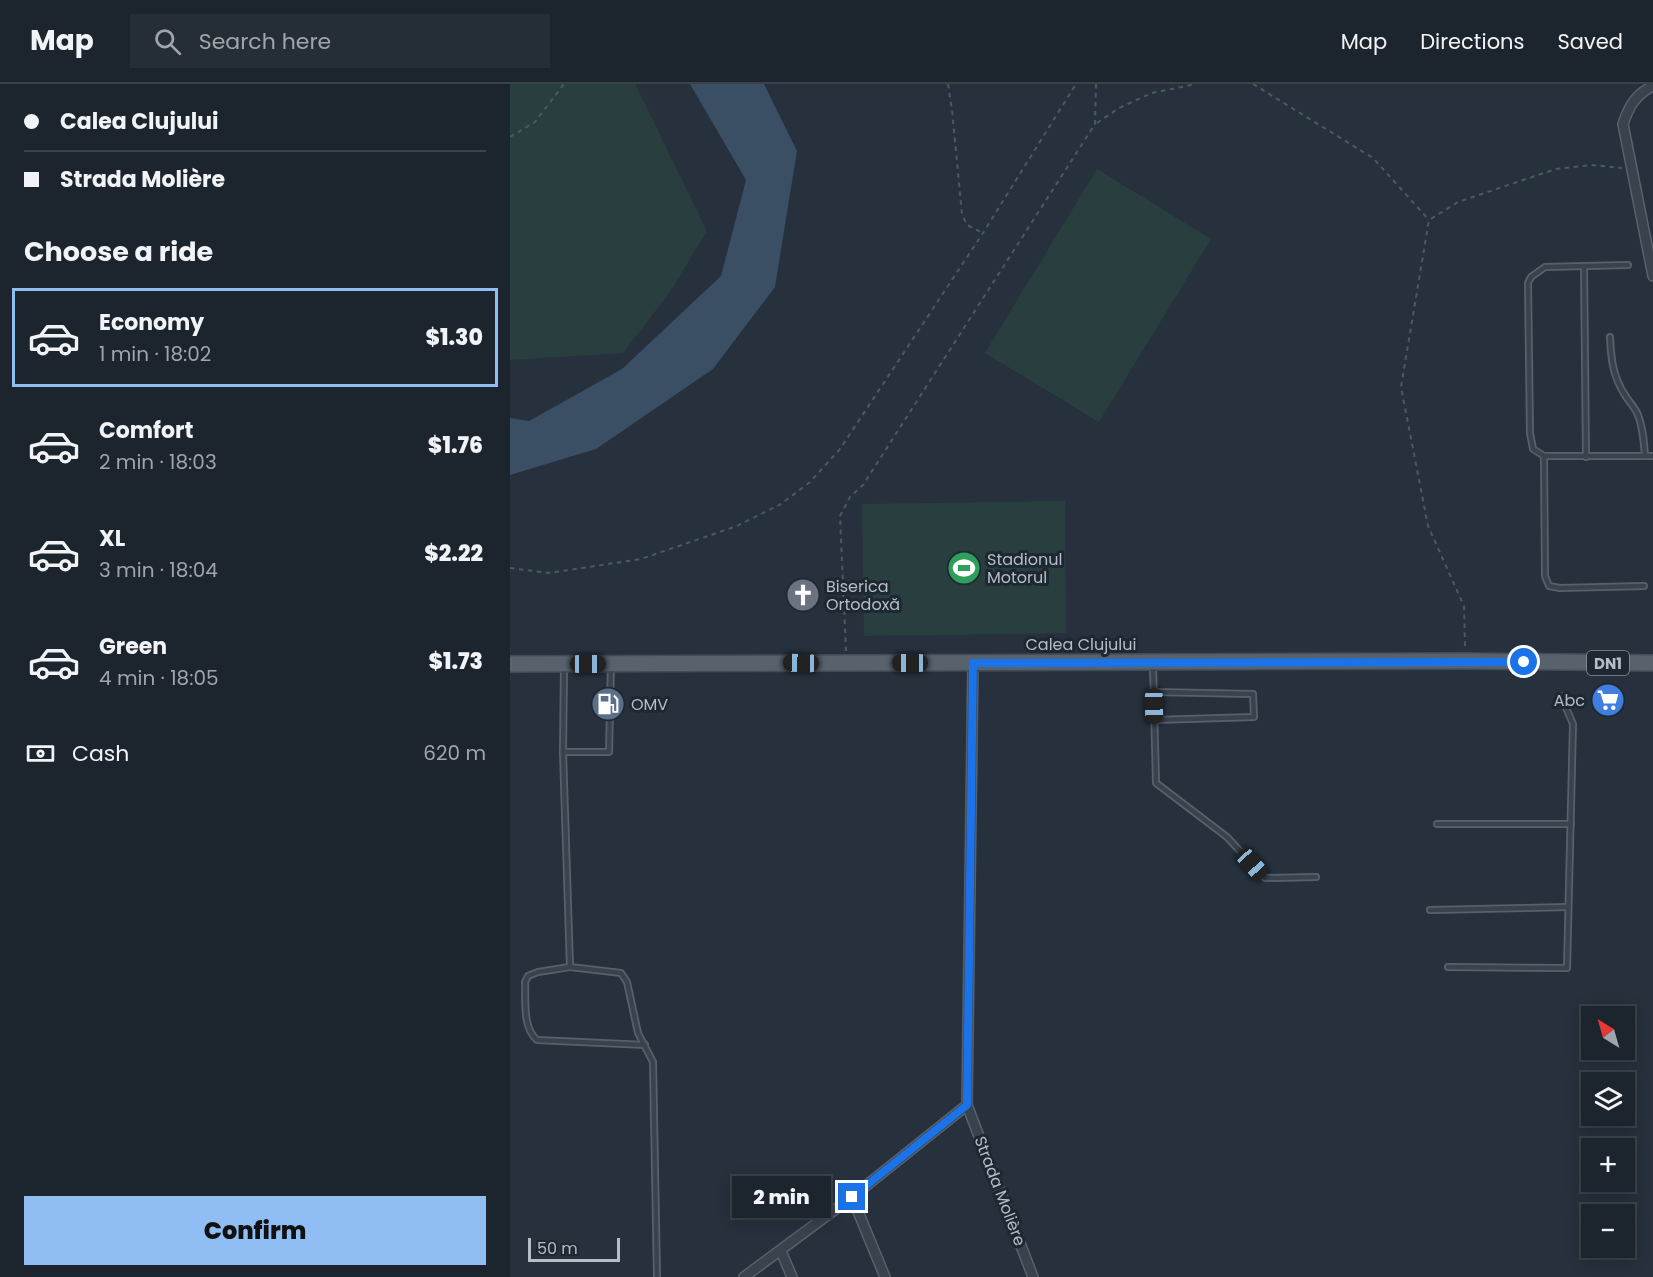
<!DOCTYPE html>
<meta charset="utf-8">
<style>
:root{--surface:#1c252e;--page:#252d36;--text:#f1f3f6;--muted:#a0a5aa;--line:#3a424a;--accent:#90bdf3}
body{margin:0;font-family:Poppins,sans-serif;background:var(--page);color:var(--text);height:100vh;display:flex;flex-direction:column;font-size:22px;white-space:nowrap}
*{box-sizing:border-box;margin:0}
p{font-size:20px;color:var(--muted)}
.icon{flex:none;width:33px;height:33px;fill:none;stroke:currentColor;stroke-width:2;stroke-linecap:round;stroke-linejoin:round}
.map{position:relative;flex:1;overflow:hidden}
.sheet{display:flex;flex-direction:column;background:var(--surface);width:510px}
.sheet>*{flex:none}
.banner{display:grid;align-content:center;height:132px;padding:0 24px;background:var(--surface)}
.needle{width:39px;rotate:323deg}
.tools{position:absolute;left:1071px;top:922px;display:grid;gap:12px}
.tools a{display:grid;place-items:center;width:54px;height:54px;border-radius:0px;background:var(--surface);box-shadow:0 3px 15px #0003,0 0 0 2px var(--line);font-size:30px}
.scale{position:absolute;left:18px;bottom:15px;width:92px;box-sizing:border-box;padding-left:6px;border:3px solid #b5bec8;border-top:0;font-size:16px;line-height:21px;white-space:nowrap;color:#b5bec8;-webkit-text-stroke:4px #1e2832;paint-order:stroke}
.end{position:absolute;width:27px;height:27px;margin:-14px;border:8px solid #1a73e8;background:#fff;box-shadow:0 0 0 3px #fff}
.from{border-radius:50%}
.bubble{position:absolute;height:42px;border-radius:0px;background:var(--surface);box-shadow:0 3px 15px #0003,0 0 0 2px var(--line);font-size:20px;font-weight:800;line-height:42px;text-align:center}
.car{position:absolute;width:18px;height:36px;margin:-18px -9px;border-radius:8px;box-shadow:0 0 4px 2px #0007;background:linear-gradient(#222 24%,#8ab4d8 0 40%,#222 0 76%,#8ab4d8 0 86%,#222 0)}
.banner b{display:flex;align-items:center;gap:21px;height:57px;font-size:22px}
.banner b+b{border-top:2px solid var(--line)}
.banner i{width:15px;height:15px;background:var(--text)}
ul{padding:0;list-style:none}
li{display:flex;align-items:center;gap:18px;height:99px;margin:0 12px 9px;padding:0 12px;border:3px solid transparent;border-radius:0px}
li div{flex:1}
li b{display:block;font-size:22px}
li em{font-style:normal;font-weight:800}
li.selected{border-color:var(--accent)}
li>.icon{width:54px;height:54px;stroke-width:1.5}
h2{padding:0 24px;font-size:27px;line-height:72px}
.pay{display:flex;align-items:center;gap:15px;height:66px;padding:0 24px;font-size:22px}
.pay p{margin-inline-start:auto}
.cta{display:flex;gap:12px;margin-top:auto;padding:12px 24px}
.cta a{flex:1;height:69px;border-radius:0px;background:var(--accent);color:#111;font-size:24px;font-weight:800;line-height:69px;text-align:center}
header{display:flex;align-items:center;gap:36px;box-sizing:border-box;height:84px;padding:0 30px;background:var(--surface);border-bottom:2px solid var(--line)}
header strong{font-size:28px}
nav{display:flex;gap:33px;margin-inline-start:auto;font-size:21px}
.search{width:420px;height:54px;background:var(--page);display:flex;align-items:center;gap:15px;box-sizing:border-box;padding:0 21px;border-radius:0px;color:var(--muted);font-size:22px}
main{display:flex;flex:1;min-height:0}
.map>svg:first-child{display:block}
.green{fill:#293f3f}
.water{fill:#3a4e64}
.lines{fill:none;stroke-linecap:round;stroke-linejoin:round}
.lane-casing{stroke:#57616b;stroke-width:8}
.street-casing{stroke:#57616b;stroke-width:12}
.primary-casing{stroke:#424c56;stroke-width:18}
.path{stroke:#485c5d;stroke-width:2;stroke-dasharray:4.5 4.5;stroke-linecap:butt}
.lane{stroke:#39434d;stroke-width:4.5}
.street{stroke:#39434d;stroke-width:9}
.primary{stroke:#58626d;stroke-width:15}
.route{stroke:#1a73e8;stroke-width:8}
.labels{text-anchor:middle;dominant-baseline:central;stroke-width:6;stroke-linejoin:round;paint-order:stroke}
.shield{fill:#1e2832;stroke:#88919b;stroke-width:1.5}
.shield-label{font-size:15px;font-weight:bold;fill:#b5bec8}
.poi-label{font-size:16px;fill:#b5bec8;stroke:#1e2832;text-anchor:start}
.street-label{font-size:16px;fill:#b5bec8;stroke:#1e2832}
</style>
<header>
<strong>Map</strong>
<div class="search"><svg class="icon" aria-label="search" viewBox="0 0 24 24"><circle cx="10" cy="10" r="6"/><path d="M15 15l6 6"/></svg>Search here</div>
<nav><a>Map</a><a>Directions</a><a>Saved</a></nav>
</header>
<main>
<section class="sheet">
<div class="banner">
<b><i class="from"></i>Calea Clujului</b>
<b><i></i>Strada Molière</b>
</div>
<h2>Choose a ride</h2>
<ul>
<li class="selected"><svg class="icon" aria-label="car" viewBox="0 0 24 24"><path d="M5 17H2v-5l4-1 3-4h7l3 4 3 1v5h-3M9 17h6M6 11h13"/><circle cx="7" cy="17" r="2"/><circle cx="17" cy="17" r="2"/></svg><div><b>Economy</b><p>1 min · 18:02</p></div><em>$1.30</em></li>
<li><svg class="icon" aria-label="car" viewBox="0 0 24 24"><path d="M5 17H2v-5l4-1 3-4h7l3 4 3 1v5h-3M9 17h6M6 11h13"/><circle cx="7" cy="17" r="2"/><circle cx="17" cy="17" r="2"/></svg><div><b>Comfort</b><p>2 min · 18:03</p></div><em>$1.76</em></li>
<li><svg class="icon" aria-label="car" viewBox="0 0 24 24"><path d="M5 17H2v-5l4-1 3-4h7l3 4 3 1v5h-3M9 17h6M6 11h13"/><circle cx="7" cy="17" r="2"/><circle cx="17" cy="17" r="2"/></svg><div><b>XL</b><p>3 min · 18:04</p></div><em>$2.22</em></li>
<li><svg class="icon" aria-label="car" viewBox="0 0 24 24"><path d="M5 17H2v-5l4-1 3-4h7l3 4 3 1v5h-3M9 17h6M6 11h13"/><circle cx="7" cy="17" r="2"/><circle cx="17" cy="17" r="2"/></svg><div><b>Green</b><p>4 min · 18:05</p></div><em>$1.73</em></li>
</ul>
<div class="pay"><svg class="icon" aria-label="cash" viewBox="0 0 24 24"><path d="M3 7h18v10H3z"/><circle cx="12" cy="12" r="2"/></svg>Cash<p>620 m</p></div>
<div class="cta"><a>Confirm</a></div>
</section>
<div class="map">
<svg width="1143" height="1193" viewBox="0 0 1143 1193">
<rect width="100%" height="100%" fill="#26313d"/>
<g class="green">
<path d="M0 0H125L197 147 160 208 113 269 0 276Z"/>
<path d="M587 85 701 155 589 338 475 269Z"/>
<path d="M555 417 556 549 354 552 352 420Z"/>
</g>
<path class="water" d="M180 0H254L287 67 265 203 203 285 86 365 0 391V334L19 337 112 285 211 192 236 96Z"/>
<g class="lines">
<defs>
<g id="lane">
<path d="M1118 181 1035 183 1021 193 1018 199 1020 349 1023 365 1034 372H1143"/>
<path d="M1074 182 1076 373"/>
<path d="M1100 253C1101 275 1103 293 1115 311 1119 318 1125 323 1128 331 1133 344 1134 358 1135 372"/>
<path d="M1034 372 1035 492 1039 502 1050 504 1134 502"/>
<path d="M643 580 646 699 717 753 755 794 806 793"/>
<path d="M54 583 53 668 60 883 111 889 117 898 128 949 143 978 147 1193"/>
<path d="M643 608 743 610 744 633 644 636"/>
<path d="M53 668H99L101 581"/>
<path d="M927 740H1061"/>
<path d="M920 826 1058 823"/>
<path d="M60 883 28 888 18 892 15 898C16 916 12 943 27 956L135 961"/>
<path d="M938 883 1057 884 1063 640 1051 612"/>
</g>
<g id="street">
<path d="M1143 2C1126 10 1119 22 1113 40L1143 192"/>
<path d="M463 579 457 1021 523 1193"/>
<path d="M342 1113 375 1193"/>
<path d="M271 1167 282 1193"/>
<path d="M234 1193 342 1113 457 1021"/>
</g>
<path id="primary" d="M0 580 956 577 1143 579"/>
</defs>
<use href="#lane" class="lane-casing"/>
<use href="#street" class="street-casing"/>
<use href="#primary" class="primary-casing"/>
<g class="path">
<path d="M438 0 442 26 452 130 457 141 473 149"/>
<path d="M743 0 863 74 919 136"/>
<path d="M587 39 609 24 642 9 686 0"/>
<path d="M0 53 25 38 54 0"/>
<path d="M0 484 39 489 131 475 227 442 271 420 300 398 330 365 473 149 566 0"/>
<path d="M955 562 954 522 918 442 891 303 919 136 948 118 1046 85 1082 81 1112 84"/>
<path d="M336 567 330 432 340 413 353 401 585 40 586 0"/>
</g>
<use href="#lane" class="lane"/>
<use href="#street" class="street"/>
<use href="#primary" class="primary"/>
</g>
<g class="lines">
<path class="route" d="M342 1113 457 1021 463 579 1014 578"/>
</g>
<defs>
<symbol id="stadium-disc" viewBox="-11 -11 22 22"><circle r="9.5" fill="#2e9e5b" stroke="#1e2832"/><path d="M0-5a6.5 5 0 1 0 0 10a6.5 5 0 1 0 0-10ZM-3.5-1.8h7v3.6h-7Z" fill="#fff"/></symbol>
<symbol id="church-disc" viewBox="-11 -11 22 22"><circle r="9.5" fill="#6b7280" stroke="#1e2832"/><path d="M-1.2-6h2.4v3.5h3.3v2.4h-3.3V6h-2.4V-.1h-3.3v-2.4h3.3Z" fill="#fff"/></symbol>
<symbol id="supermarket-disc" viewBox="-11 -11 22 22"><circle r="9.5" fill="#3f7fe0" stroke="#1e2832"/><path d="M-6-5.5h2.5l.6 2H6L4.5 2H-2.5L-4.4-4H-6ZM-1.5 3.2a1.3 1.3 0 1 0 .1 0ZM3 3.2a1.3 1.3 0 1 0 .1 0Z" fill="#fff"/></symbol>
<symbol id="fuel-disc" viewBox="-11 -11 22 22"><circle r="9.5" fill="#5c6f8a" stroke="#1e2832"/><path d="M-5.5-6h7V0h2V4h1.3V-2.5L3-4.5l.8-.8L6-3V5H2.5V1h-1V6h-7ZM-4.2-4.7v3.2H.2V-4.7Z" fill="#fff"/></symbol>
</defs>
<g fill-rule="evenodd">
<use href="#stadium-disc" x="435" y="465" width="38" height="38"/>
<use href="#church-disc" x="274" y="492" width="38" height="38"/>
<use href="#supermarket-disc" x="1079" y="597" width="38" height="38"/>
<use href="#fuel-disc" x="79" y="601" width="38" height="38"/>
</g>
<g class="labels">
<rect class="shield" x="1077" y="567" width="42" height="24" rx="4.5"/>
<g class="shield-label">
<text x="1098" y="579">DN1</text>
</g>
<g class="poi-label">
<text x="477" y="475">Stadionul<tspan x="477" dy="18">Motorul</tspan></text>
<text x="316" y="502">Biserica<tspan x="316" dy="18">Ortodoxă</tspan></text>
<text x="1075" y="616" text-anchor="end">Abc</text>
<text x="121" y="620">OMV</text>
</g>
<g class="street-label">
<text x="571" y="560">Calea Clujului</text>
<text transform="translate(490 1107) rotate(69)">Strada Molière</text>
</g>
</g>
</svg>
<div class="tools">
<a><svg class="needle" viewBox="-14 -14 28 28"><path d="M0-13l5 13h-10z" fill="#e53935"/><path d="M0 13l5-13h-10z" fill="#a0a5aa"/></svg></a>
<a><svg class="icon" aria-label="layers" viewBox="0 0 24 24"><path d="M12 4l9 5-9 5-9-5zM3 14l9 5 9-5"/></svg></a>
<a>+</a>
<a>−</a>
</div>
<div class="scale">50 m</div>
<i class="end from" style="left:1014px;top:578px"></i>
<i class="end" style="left:342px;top:1113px"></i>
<div class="bubble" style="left:222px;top:1092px;width:99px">2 min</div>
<i class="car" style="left:291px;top:579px;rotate:271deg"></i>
<i class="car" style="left:400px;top:579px;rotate:270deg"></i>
<i class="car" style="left:78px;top:580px;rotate:90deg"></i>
<i class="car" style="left:644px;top:622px;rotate:179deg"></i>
<i class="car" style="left:742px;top:780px;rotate:138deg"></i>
</div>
</main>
